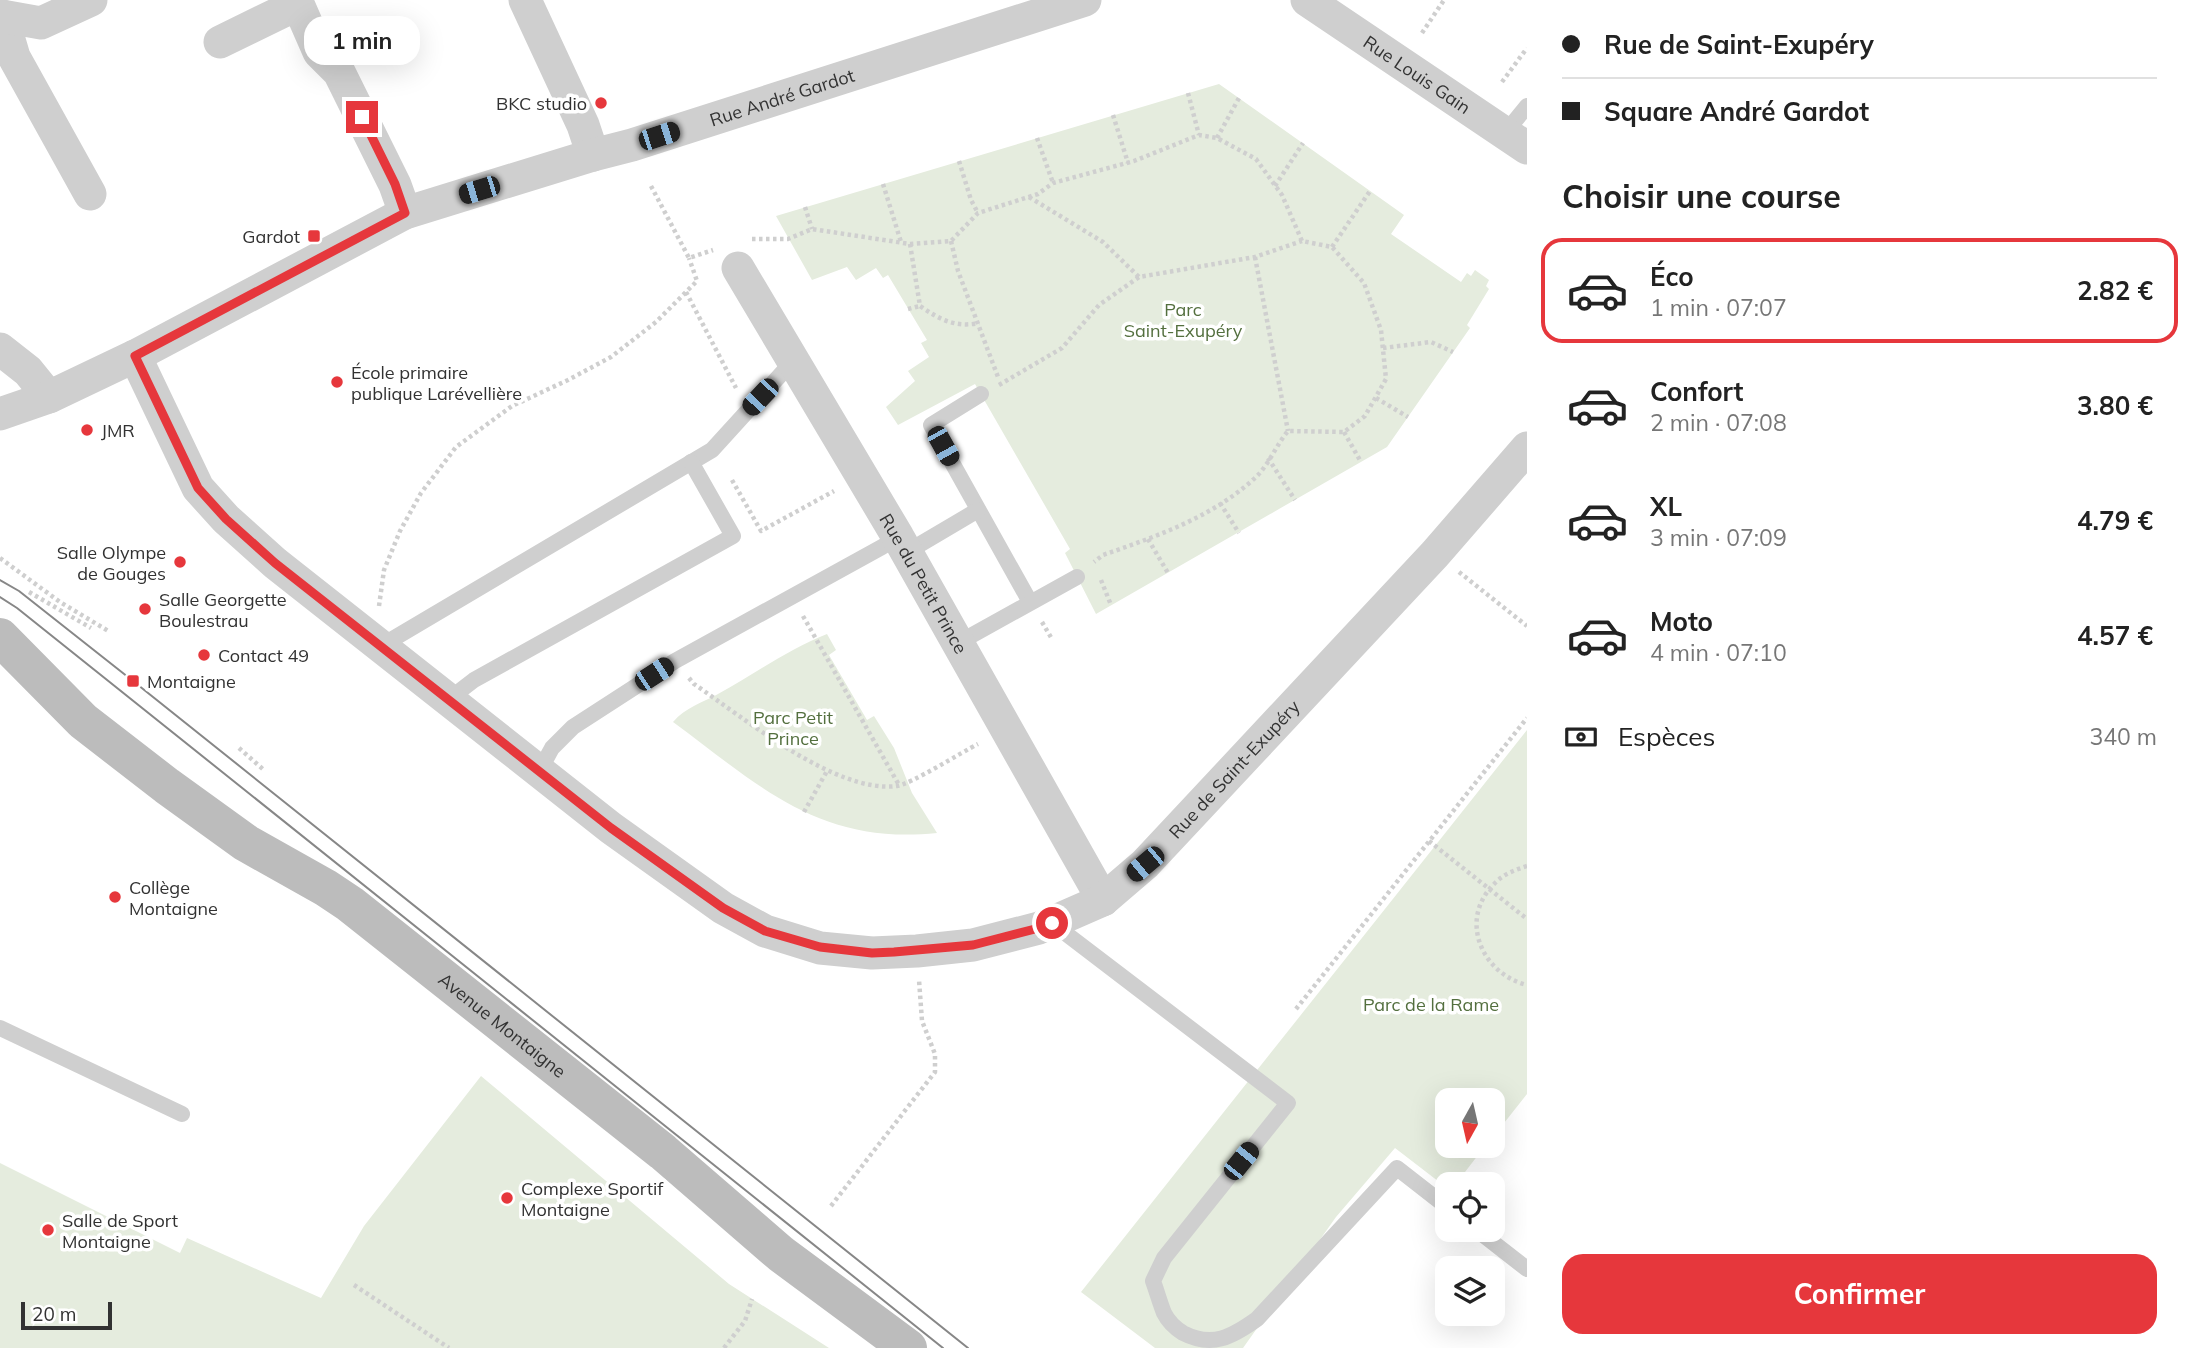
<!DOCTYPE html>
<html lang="fr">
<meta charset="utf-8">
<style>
:root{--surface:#fff;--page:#f2f2f2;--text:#222;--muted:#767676;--line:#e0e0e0;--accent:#e6373c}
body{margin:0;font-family:Mulish,sans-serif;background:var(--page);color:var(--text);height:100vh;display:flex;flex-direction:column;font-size:26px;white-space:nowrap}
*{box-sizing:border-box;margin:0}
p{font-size:23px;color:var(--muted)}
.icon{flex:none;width:38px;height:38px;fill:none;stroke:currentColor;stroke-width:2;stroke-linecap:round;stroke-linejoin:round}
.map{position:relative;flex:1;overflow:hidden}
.details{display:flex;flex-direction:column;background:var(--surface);width:665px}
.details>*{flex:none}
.guide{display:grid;align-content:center;height:154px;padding:0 35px;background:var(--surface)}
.needle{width:46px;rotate:188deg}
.fabs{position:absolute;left:1435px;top:1088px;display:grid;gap:14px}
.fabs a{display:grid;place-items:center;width:70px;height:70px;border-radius:14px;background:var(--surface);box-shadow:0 7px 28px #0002;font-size:35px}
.scale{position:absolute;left:21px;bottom:18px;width:91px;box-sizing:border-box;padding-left:7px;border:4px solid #323232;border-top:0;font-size:19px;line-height:24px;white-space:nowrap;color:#323232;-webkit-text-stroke:5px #fff;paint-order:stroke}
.end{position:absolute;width:32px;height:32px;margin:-16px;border:9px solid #e6373c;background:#fff;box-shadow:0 0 0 4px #fff}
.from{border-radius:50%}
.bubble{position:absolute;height:49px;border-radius:21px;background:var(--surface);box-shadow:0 7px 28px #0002;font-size:23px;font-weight:700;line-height:49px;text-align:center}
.car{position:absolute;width:21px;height:42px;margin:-21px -10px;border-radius:9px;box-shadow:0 0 5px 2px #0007;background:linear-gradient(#222 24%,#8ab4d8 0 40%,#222 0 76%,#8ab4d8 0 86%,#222 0)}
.guide b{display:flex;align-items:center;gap:24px;height:66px;font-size:26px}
.guide b+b{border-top:2px solid var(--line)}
.guide i{width:18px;height:18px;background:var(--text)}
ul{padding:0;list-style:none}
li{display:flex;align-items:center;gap:21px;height:105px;margin:0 14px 10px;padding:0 21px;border:4px solid transparent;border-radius:21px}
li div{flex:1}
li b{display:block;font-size:26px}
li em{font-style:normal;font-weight:700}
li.selected{border-color:var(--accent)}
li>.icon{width:63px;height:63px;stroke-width:1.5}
h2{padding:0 35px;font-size:32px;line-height:84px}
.pay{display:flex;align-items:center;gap:18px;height:77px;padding:0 35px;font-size:26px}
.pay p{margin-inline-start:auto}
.cta{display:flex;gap:14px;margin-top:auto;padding:14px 35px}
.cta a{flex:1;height:80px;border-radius:21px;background:var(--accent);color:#fff;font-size:28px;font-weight:700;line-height:80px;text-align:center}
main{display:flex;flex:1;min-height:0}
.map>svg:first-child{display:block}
.green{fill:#e5ecde}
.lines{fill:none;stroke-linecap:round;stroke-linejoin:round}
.path{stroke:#cfcfcf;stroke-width:4.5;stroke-dasharray:3.5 3.5;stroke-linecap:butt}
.service{stroke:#cfcfcf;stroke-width:16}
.minor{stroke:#cfcfcf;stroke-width:33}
.secondary{stroke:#bcbcbc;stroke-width:38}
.tram{stroke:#878787;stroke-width:2}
.route{stroke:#e6373c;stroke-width:9}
.poi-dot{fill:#e6373c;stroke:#fff;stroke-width:2.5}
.labels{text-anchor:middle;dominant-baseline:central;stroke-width:7;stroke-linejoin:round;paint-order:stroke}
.street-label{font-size:18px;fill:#323232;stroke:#fff}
.poi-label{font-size:18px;fill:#323232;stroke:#fff;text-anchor:start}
.park-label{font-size:18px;fill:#536f3e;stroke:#fff}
</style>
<main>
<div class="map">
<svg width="1527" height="1348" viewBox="0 0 1527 1348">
<rect width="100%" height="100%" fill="#fff"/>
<g class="green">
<path d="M1219 84 1404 215 1391 234 1461 282 1467 273 1471 276 1475 270 1489 280 1486 286 1489 289 1467 325 1470 328 1387 447 1096 614 1065 553 1070 549 975 384 898 425 886 407 915 381 908 371 929 357 921 343 927 340 888 275 883 278 876 268 856 280 847 267 812 280 776 216Z"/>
<path d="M827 634 836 650 829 655 867 720 874 716 894 748 912 793 937 833C819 845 761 787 673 722 686 707 702 703 718 694 754 674 789 649 827 634Z"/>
<path d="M1527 730V1094L1493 1137V1101H1447V1146H1485L1455 1185H1447V1188L1395 1148 1336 1217 1243 1348H1155L1081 1292Z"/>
<path d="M481 1076 729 1284 829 1348H0V1163L180 1253 187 1238 321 1298 364 1226Z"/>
</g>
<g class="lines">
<g class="path">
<path d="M1422 33 1444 0"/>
<path d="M1502 82 1527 48"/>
<path d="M1188 93 1199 135"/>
<path d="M1113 115 1128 163"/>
<path d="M1037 138 1053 183"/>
<path d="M1217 138 1239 98"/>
<path d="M959 161 971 200 978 213"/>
<path d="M883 184 901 242"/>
<path d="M651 186 689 258 713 250"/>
<path d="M1275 186 1303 143"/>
<path d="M1029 197 1103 242 1139 277"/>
<path d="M805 207 812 229"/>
<path d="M752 239H788L812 229 910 244 951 241 978 213 1038 194 1053 183 1134 161 1199 135 1217 138 1256 159 1282 195 1302 241 1332 247 1364 283 1381 330 1386 379 1365 416 1344 432 1288 431C1277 444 1269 464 1257 476 1214 517 1157 536 1103 555L1094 562"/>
<path d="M951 241 958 271 998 377"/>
<path d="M910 244 920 306C939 319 955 328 979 323"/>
<path d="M1332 247 1370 191"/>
<path d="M1255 257 1288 431"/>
<path d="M686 292 736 388"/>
<path d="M908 309 920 306"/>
<path d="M1383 348 1431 342 1453 352"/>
<path d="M999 385 1062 348 1099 305 1139 277 1255 257 1302 241"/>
<path d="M1376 398 1408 417"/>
<path d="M1344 432 1361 462"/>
<path d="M1268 458 1295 500"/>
<path d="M732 480 761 531 834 491"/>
<path d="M1220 503 1239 533"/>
<path d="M1148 539 1168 573"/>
<path d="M0 558 60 602 110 632"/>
<path d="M1459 572 1527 626"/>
<path d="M1101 580 1111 605"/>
<path d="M29 592 91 628"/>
<path d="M379 606 384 570 400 531 421 493 456 447 512 406 568 380 611 357 656 322 697 281 689 258"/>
<path d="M803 616 899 785"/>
<path d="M1042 622 1052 639"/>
<path d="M689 678 694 684C744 718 836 794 897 786 911 784 962 752 978 744"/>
<path d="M239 748 265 771"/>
<path d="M804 812 827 771"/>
<path d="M1429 841 1527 919"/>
<path d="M1527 866C1515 870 1503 874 1494 884 1458 920 1482 974 1527 985"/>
<path d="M1296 1009 1527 718"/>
<path d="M831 1206 935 1072V1054L922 1021 919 980"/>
<path d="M354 1285 449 1348"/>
<path d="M724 1348 745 1321 752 1299"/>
</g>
<g class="service">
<path d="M1505 133 1527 106"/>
<path d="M981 394 931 425 1030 602"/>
<path d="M907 552 978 510"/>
<path d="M958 643 1077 577"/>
<path d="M381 646 712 450 793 361"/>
<path d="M448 700 474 680 733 536 691 462"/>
<path d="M540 770 552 748 573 727 675 661 882 547 898 537"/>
<path d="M1052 923 1288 1103 1164 1258 1153 1281C1157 1292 1160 1303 1164 1313 1168 1321 1175 1328 1183 1333 1212 1348 1232 1337 1257 1319L1397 1168 1447 1207"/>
<path d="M0 1028 182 1114"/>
<path d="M1477 1230 1527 1269"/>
</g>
<g class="minor">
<path d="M525 0 583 125 593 155"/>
<path id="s1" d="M1307 0 1527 148"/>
<path d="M0 16H2L14 57 90 194"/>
<path d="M2 16 41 23 91 0"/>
<path d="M220 42 298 4 319 52 339 72 395 185 405 213"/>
<path id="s2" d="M738 268 898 537 1103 900"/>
<path d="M0 349 28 371 49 397"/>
<path id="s3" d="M135 356 198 488 226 519 275 563 611 828 723 908 765 931 820 948 872 953 917 951 973 945 1039 928 1103 900 1145 864 1435 554 1527 448"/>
<path id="s4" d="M0 414 49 397 135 356 405 213 593 155 632 145 1085 0"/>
</g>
<path class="secondary" id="s5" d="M0 637 83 721 167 786 246 843 326 888 350 904 663 1152 781 1254 908 1348"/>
<g class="tram">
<path d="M0 580 19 591 133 681 968 1348"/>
<path d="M0 597 17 608 943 1348"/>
</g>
</g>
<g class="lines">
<path class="route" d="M362 117 395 184 405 213 135 356 198 488 226 519 275 563 611 828 723 908 765 931 820 947 872 953 894 952 973 945 1039 928 1052 923"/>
</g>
<g class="poi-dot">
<circle cx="601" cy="103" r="7"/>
<rect x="307" y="229" width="14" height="14" rx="3.5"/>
<circle cx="337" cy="382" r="7"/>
<circle cx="87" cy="430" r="7"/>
<circle cx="180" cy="562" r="7"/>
<circle cx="145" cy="609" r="7"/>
<circle cx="204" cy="655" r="7"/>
<rect x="126" y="674" width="14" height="14" rx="3.5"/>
<circle cx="115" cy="897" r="7"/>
<circle cx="507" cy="1198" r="7"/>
<circle cx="48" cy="1230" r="7"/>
</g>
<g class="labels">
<g class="street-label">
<text stroke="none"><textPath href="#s1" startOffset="133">Rue Louis Gain</textPath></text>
<text stroke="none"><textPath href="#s4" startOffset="847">Rue André Gardot</textPath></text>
<text stroke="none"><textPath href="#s2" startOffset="366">Rue du Petit Prince</textPath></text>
<text stroke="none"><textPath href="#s3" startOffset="1402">Rue de Saint-Exupéry</textPath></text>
<text stroke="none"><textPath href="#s5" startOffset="637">Avenue Montaigne</textPath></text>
</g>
<g class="poi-label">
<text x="587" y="103" text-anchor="end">BKC studio</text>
<text x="300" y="236" text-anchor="end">Gardot</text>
<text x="351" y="372">École primaire<tspan x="351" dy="21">publique Larévellière</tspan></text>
<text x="101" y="430">JMR</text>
<text x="166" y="552" text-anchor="end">Salle Olympe<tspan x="166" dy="21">de Gouges</tspan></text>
<text x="159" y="599">Salle Georgette<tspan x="159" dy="21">Boulestrau</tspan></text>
<text x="218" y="655">Contact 49</text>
<text x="147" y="681">Montaigne</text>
<text x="129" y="887">Collège<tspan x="129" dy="21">Montaigne</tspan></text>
<text x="521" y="1188">Complexe Sportif<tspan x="521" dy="21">Montaigne</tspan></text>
<text x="62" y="1220">Salle de Sport<tspan x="62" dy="21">Montaigne</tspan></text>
</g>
<g class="park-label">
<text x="1183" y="309">Parc<tspan x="1183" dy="21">Saint-Exupéry</tspan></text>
<text x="793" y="717">Parc Petit<tspan x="793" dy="21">Prince</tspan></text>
<text x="1431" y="1004">Parc de la Rame</text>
</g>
</g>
</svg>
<div class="fabs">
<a><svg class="needle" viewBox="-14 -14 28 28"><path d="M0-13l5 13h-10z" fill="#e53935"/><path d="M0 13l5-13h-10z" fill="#767676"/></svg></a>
<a><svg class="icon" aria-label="locate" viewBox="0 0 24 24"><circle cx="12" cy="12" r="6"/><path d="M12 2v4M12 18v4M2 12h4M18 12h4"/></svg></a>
<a><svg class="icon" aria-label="layers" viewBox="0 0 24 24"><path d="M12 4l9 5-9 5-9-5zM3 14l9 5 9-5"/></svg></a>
</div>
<div class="scale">20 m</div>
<i class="end from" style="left:1052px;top:923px"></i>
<i class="end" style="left:362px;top:117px"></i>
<div class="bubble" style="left:304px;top:16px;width:116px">1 min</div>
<i class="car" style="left:659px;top:136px;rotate:72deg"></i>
<i class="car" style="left:479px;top:190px;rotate:253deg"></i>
<i class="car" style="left:760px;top:397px;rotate:223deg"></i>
<i class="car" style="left:943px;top:446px;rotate:151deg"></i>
<i class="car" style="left:654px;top:674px;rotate:57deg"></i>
<i class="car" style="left:1145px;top:864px;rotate:230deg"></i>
<i class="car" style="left:1241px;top:1161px;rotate:39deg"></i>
</div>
<section class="details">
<div class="guide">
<b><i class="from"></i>Rue de Saint-Exupéry</b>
<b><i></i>Square André Gardot</b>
</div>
<h2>Choisir une course</h2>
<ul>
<li class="selected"><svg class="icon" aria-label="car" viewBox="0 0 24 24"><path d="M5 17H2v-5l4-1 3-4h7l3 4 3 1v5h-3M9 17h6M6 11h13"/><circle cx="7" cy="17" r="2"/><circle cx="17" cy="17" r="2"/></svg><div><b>Éco</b><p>1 min · 07:07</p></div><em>2.82 €</em></li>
<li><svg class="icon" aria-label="car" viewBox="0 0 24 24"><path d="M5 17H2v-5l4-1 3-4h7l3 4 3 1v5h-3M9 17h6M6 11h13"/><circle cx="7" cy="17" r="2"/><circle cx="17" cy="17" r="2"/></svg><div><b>Confort</b><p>2 min · 07:08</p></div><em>3.80 €</em></li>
<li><svg class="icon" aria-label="car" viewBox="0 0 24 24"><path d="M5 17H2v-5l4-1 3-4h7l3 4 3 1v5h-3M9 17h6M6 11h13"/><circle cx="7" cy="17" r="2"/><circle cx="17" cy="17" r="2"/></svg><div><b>XL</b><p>3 min · 07:09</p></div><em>4.79 €</em></li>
<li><svg class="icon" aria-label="car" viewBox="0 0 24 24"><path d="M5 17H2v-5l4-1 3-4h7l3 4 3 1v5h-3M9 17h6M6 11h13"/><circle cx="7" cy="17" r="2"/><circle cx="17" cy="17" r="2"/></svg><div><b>Moto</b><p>4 min · 07:10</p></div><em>4.57 €</em></li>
</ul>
<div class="pay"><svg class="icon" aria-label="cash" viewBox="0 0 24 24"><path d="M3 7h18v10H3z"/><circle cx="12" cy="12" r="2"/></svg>Espèces<p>340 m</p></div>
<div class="cta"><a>Confirmer</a></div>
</section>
</main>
